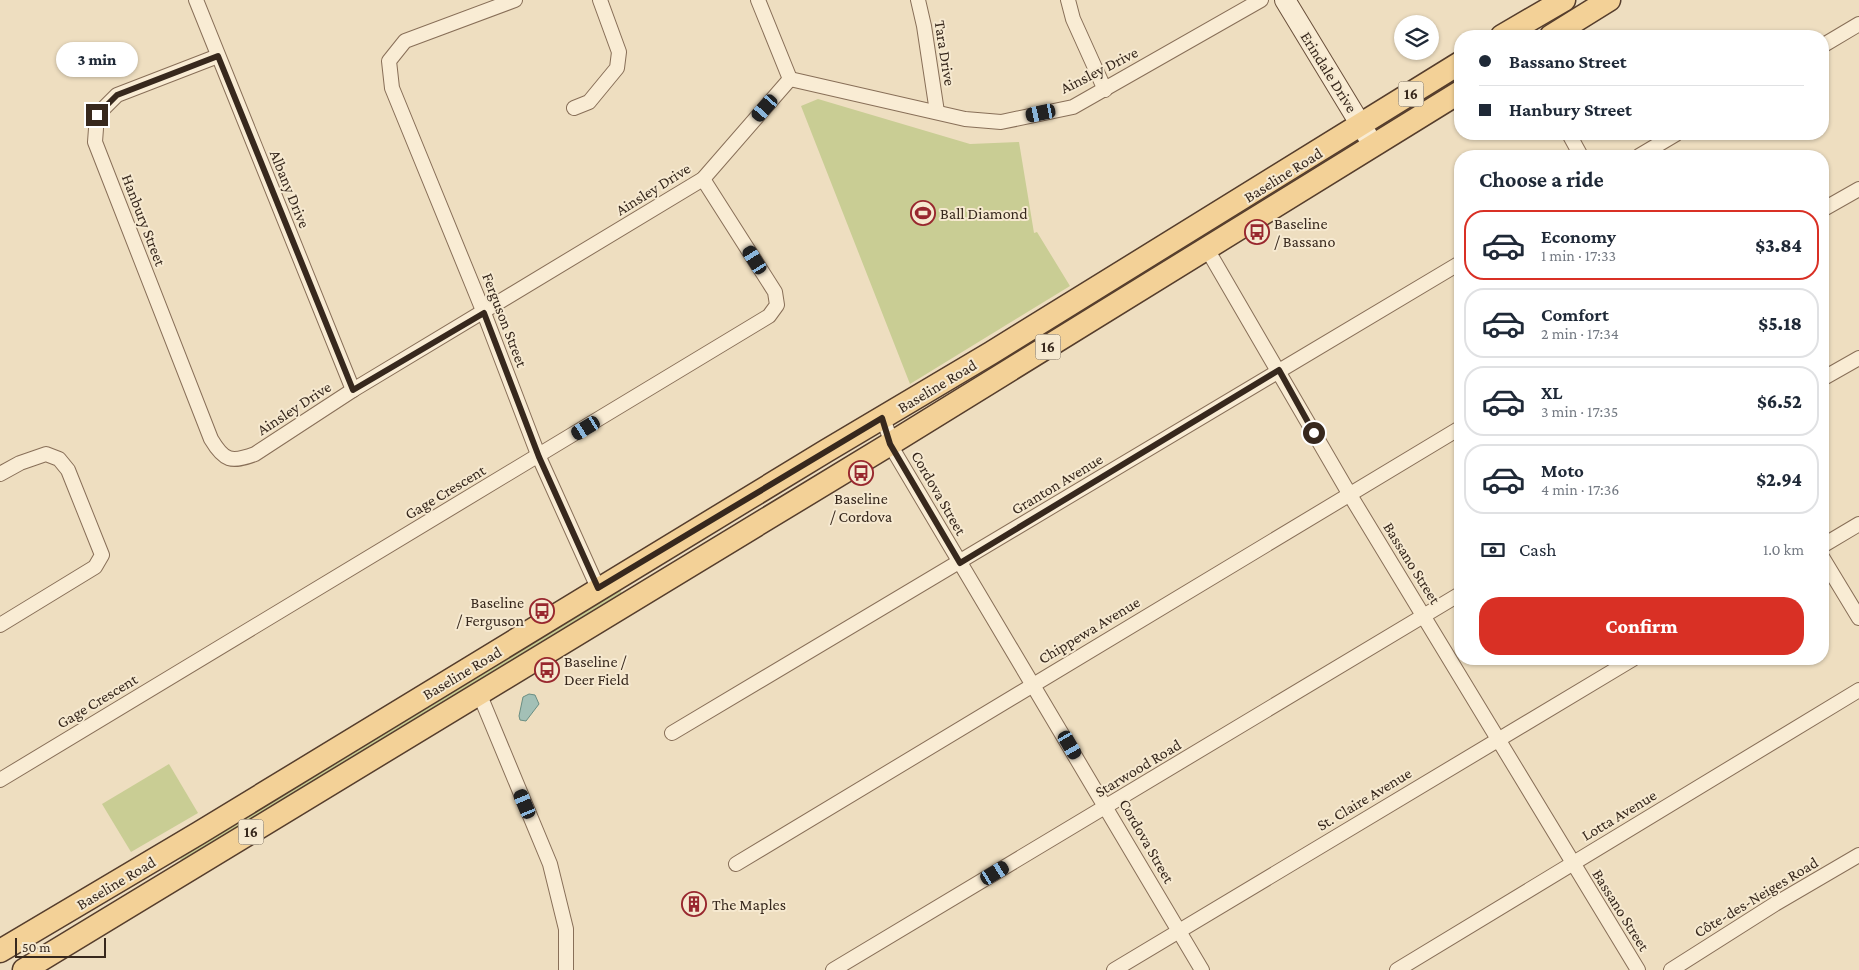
<!DOCTYPE html>
<meta charset="utf-8">
<style>
:root{--surface:#fff;--page:#f6f6f7;--text:#1f2937;--muted:#747a83;--line:#e0e1e3;--accent:#d93025}
body{margin:0;font-family:"Crimson Pro",serif;background:var(--page);color:var(--text);height:100vh;display:flex;flex-direction:column;font-size:19px;white-space:nowrap}
*{box-sizing:border-box;margin:0}
p{font-size:16px;color:var(--muted)}
.icon{flex:none;width:28px;height:28px;fill:none;stroke:currentColor;stroke-width:2;stroke-linecap:round;stroke-linejoin:round}
.map{position:relative;flex:1;overflow:hidden}
.panel{position:absolute;left:1454px;top:150px;width:375px;height:515px;display:flex;flex-direction:column;background:var(--surface);border-radius:20px;box-shadow:0 1px 4px #0004}
.panel>*{flex:none}
.guide{position:absolute;left:1454px;top:30px;width:375px;height:110px;border-radius:20px;box-shadow:0 1px 4px #0004;display:grid;align-content:center;height:110px;padding:0 25px;background:var(--surface)}
.fabs{position:absolute;left:1394px;top:15px;display:grid;gap:10px}
.fabs a{display:grid;place-items:center;width:45px;height:45px;border-radius:50%;background:var(--surface);box-shadow:0 1px 4px #0004;font-size:25px}
.scale{position:absolute;left:15px;bottom:12px;width:91px;box-sizing:border-box;padding-left:5px;border:2px solid #37281d;border-top:0;font-size:14px;line-height:18px;white-space:nowrap;color:#37281d;-webkit-text-stroke:4px #f6e9d0;paint-order:stroke}
.end{position:absolute;width:22px;height:22px;margin:-11px;border:6px solid #37281d;background:#fff;box-shadow:0 0 0 2px #fff}
.from{border-radius:50%}
.bubble{position:absolute;height:35px;border-radius:18px;background:var(--surface);box-shadow:0 1px 4px #0004;font-size:16px;font-weight:800;line-height:35px;text-align:center}
.car{position:absolute;width:15px;height:30px;margin:-15px -8px;border-radius:6px;box-shadow:0 0 4px 1px #0007;background:linear-gradient(#222 24%,#8ab4d8 0 40%,#222 0 76%,#8ab4d8 0 86%,#222 0)}
.guide b{display:flex;align-items:center;gap:18px;height:48px;font-size:19px}
.guide b+b{border-top:1px solid var(--line)}
.guide i{width:12px;height:12px;background:var(--text)}
ul{padding:0;list-style:none}
li{display:flex;align-items:center;gap:15px;height:70px;margin:0 10px 8px;padding:0 15px;border:2px solid var(--line);border-radius:20px}
li div{flex:1}
li b{display:block;font-size:19px}
li em{font-style:normal;font-weight:800}
li.current{border-color:var(--accent)}
li>.icon{width:45px;height:45px;stroke-width:1.5}
h2{padding:0 25px;font-size:22px;line-height:60px}
.pay{display:flex;align-items:center;gap:12px;height:55px;padding:0 25px;font-size:19px}
.pay p{margin-inline-start:auto}
.button{display:flex;gap:10px;margin-top:auto;padding:10px 25px}
.button a{flex:1;height:58px;border-radius:20px;background:var(--accent);color:#fff;font-size:20px;font-weight:800;line-height:58px;text-align:center}
.map>svg:first-child{display:block}
.green{fill:#c9cd94}
.water{fill:#a3c0b6;stroke:#6a8e83}
.lines{fill:none;stroke-linecap:round;stroke-linejoin:round}
.street-casing{stroke:#886f58;stroke-width:16}
.secondary-casing{stroke:#6a503b;stroke-width:22}
.primary-casing{stroke:#553d2c;stroke-width:25}
.street{stroke:#f9ecd4;stroke-width:14}
.secondary{stroke:#f9ecd4;stroke-width:20}
.primary{stroke:#f3d197;stroke-width:22}
.route{stroke:#37281d;stroke-width:6}
.labels{text-anchor:middle;dominant-baseline:central;stroke-width:4;stroke-linejoin:round;paint-order:stroke}
.shield{fill:#f6e9d0;stroke:#706253;stroke-width:1}
.shield-label{font-size:15px;font-weight:bold;fill:#37281d}
.street-label{font-size:16px;fill:#37281d;stroke:#f6e9d0}
.poi-label{font-size:16px;fill:#37281d;stroke:#f6e9d0;text-anchor:start}
</style>
<div class="map">
<svg width="1859" height="970" viewBox="0 0 1859 970">
<rect width="100%" height="100%" fill="#eedec0"/>
<g class="green">
<path d="M818 99 970 144 1019 142 1034 233 1037 232 1070 286 910 384 801 106Z"/>
<path d="M619 588 623 595 182 862 180 859 203 841Z"/>
<path d="M169 764 198 813 131 852 102 804Z"/>
</g>
<path class="water" d="M529 694 535 695 539 704 526 721 520 720 519 716 523 697Z"/>
<g class="lines">
<defs>
<g id="street">
<path d="M196 0 353 390"/>
<path d="M515 0 405 41 389 61 392 88 484 313 539 457 598 588"/>
<path d="M758 0 790 79"/>
<path d="M918 0 924 26 937 112"/>
<path d="M1068 0 1073 19 1105 90"/>
<path d="M1822 46 1859 24"/>
<path d="M218 56 117 95 97 115 95 142 211 439C224 461 231 463 255 454L353 390 703 179 790 79"/>
<path d="M790 79 965 119 1001 122 1073 107 1261 0"/>
<path d="M574 108 589 102 617 68 619 52 600 0"/>
<path d="M1569 134 1581 156"/>
<path d="M1639 156 1676 134"/>
<path d="M1822 210 1859 189"/>
<path d="M1207 249 1350 495 1638 970"/>
<path d="M1822 379 1859 358"/>
<path d="M883 418 895 453 1202 970"/>
<path d="M0 474 20 463 46 454 59 459 68 470 102 555 95 567 0 625"/>
<path d="M1822 546 1859 524"/>
<path d="M1822 557 1859 618"/>
<path d="M479 693 550 864 566 929V970"/>
<path d="M672 733 1460 263"/>
<path d="M0 780 769 316 777 305 775 292 703 179"/>
<path d="M736 864 1460 428"/>
<path d="M833 970 1460 594"/>
<path d="M1114 970 1633 659"/>
<path d="M1397 970 1859 690"/>
<path d="M1671 970 1775 904 1859 855"/>
</g>
<path id="secondary" d="M1285 0 1373 145"/>
<g id="primary">
<path d="M1502 36 1564 0"/>
<path d="M1551 36 1609 0"/>
<path d="M0 951 199 833 826 451 991 353 1460 63"/>
<path d="M24 970 890 444 1460 92"/>
</g>
</defs>
<use href="#street" class="street-casing"/>
<use href="#secondary" class="secondary-casing"/>
<use href="#primary" class="primary-casing"/>
<use href="#street" class="street"/>
<use href="#secondary" class="secondary"/>
<use href="#primary" class="primary"/>
</g>
<g class="lines">
<path class="route" d="M97 115 117 95 218 56 353 390 484 313 539 457 598 588 882 418 890 444 960 563 1279 370 1314 433"/>
</g>
<defs>
<symbol id="stadium-ring" viewBox="-11 -11 22 22"><circle r="9.5" fill="#f6e9d0" stroke="#98272e" stroke-width="1.5"/><path d="M0-5a6.5 5 0 1 0 0 10a6.5 5 0 1 0 0-10ZM-3.5-1.8h7v3.6h-7Z" fill="#98272e"/></symbol>
<symbol id="bus-ring" viewBox="-11 -11 22 22"><circle r="9.5" fill="#f6e9d0" stroke="#98272e" stroke-width="1.5"/><path d="M-5-6H5V4H4V6H2V4H-2V6H-4V4H-5ZM-3.5-4V0h7V-4ZM-3.5 1.2v1.5H-2V1.2ZM2 1.2v1.5H3.5V1.2Z" fill="#98272e"/></symbol>
<symbol id="building-ring" viewBox="-11 -11 22 22"><circle r="9.5" fill="#f6e9d0" stroke="#98272e" stroke-width="1.5"/><path d="M-4-6H4V6H1V3H-1V6H-4ZM-2.5-4.3h1.7v1.8h-1.7ZM.8-4.3h1.7v1.8H.8ZM-2.5-1h1.7V.8h-1.7ZM.8-1h1.7V.8H.8Z" fill="#98272e"/></symbol>
</defs>
<g fill-rule="evenodd">
<use href="#stadium-ring" x="909" y="199" width="28" height="28"/>
<use href="#bus-ring" x="1243" y="218" width="28" height="28"/>
<use href="#bus-ring" x="847" y="459" width="28" height="28"/>
<use href="#bus-ring" x="528" y="597" width="28" height="28"/>
<use href="#bus-ring" x="533" y="656" width="28" height="28"/>
<use href="#building-ring" x="680" y="890" width="28" height="28"/>
</g>
<g class="labels">
<g class="shield">
<rect x="1398.5" y="81.5" width="25" height="25" rx="4"/>
<rect x="1035.5" y="334.5" width="25" height="25" rx="4"/>
<rect x="238.5" y="819.5" width="25" height="25" rx="4"/>
</g>
<g class="shield-label">
<text x="1411" y="94">16</text>
<text x="1048" y="347">16</text>
<text x="251" y="832">16</text>
</g>
<g class="street-label">
<text transform="translate(945 53) rotate(81)">Tara Drive</text>
<text transform="translate(1099 70) rotate(-27)">Ainsley Drive</text>
<text transform="translate(1329 72) rotate(58)">Erindale Drive</text>
<text transform="translate(1283 175) rotate(-32)">Baseline Road</text>
<text transform="translate(290 189) rotate(68)">Albany Drive</text>
<text transform="translate(653 189) rotate(-32)">Ainsley Drive</text>
<text transform="translate(144 220) rotate(69)">Hanbury Street</text>
<text transform="translate(505 320) rotate(69)">Ferguson Street</text>
<text transform="translate(937 386) rotate(-31)">Baseline Road</text>
<text transform="translate(294 408) rotate(-33)">Ainsley Drive</text>
<text transform="translate(1057 484) rotate(-31)">Granton Avenue</text>
<text transform="translate(445 492) rotate(-31)">Gage Crescent</text>
<text transform="translate(939 493) rotate(60)">Cordova Street</text>
<text transform="translate(1412 563) rotate(58)">Bassano Street</text>
<text transform="translate(1089 630) rotate(-31)">Chippewa Avenue</text>
<text transform="translate(462 673) rotate(-31)">Baseline Road</text>
<text transform="translate(97 701) rotate(-31)">Gage Crescent</text>
<text transform="translate(1138 768) rotate(-31)">Starwood Road</text>
<text transform="translate(1364 799) rotate(-31)">St. Claire Avenue</text>
<text transform="translate(1619 815) rotate(-31)">Lotta Avenue</text>
<text transform="translate(1147 841) rotate(60)">Cordova Street</text>
<text transform="translate(116 883) rotate(-31)">Baseline Road</text>
<text transform="translate(1756 897) rotate(-31)">Côte-des-Neiges Road</text>
<text transform="translate(1621 910) rotate(58)">Bassano Street</text>
</g>
<g class="poi-label">
<text x="940" y="213">Ball Diamond</text>
<text x="1274" y="223">Baseline<tspan x="1274" dy="18">/ Bassano</tspan></text>
<text x="861" y="498" text-anchor="middle">Baseline<tspan x="861" dy="18">/ Cordova</tspan></text>
<text x="524" y="602" text-anchor="end">Baseline<tspan x="524" dy="18">/ Ferguson</tspan></text>
<text x="564" y="661">Baseline /<tspan x="564" dy="18">Deer Field</tspan></text>
<text x="712" y="904">The Maples</text>
</g>
</g>
</svg>
<div class="fabs">
<a><svg class="icon" aria-label="layers" viewBox="0 0 24 24"><path d="M12 4l9 5-9 5-9-5zM3 14l9 5 9-5"/></svg></a>
</div>
<div class="scale">50 m</div>
<i class="end from" style="left:1314px;top:433px"></i>
<i class="end" style="left:97px;top:115px"></i>
<div class="bubble" style="left:56px;top:42px;width:82px">3 min</div>
<i class="car" style="left:765px;top:108px;rotate:221deg"></i>
<i class="car" style="left:1041px;top:113px;rotate:258deg"></i>
<i class="car" style="left:755px;top:260px;rotate:328deg"></i>
<i class="car" style="left:586px;top:428px;rotate:239deg"></i>
<i class="car" style="left:1070px;top:745px;rotate:150deg"></i>
<i class="car" style="left:525px;top:804px;rotate:337deg"></i>
<i class="car" style="left:995px;top:873px;rotate:59deg"></i>
<div class="guide">
<b><i class="from"></i>Bassano Street</b>
<b><i></i>Hanbury Street</b>
</div>
<section class="panel">
<h2>Choose a ride</h2>
<ul>
<li class="current"><svg class="icon" aria-label="car" viewBox="0 0 24 24"><path d="M5 17H2v-5l4-1 3-4h7l3 4 3 1v5h-3M9 17h6M6 11h13"/><circle cx="7" cy="17" r="2"/><circle cx="17" cy="17" r="2"/></svg><div><b>Economy</b><p>1 min · 17:33</p></div><em>$3.84</em></li>
<li><svg class="icon" aria-label="car" viewBox="0 0 24 24"><path d="M5 17H2v-5l4-1 3-4h7l3 4 3 1v5h-3M9 17h6M6 11h13"/><circle cx="7" cy="17" r="2"/><circle cx="17" cy="17" r="2"/></svg><div><b>Comfort</b><p>2 min · 17:34</p></div><em>$5.18</em></li>
<li><svg class="icon" aria-label="car" viewBox="0 0 24 24"><path d="M5 17H2v-5l4-1 3-4h7l3 4 3 1v5h-3M9 17h6M6 11h13"/><circle cx="7" cy="17" r="2"/><circle cx="17" cy="17" r="2"/></svg><div><b>XL</b><p>3 min · 17:35</p></div><em>$6.52</em></li>
<li><svg class="icon" aria-label="car" viewBox="0 0 24 24"><path d="M5 17H2v-5l4-1 3-4h7l3 4 3 1v5h-3M9 17h6M6 11h13"/><circle cx="7" cy="17" r="2"/><circle cx="17" cy="17" r="2"/></svg><div><b>Moto</b><p>4 min · 17:36</p></div><em>$2.94</em></li>
</ul>
<div class="pay"><svg class="icon" aria-label="cash" viewBox="0 0 24 24"><path d="M3 7h18v10H3z"/><circle cx="12" cy="12" r="2"/></svg>Cash<p>1.0 km</p></div>
<div class="button"><a>Confirm</a></div>
</section>
</div>
